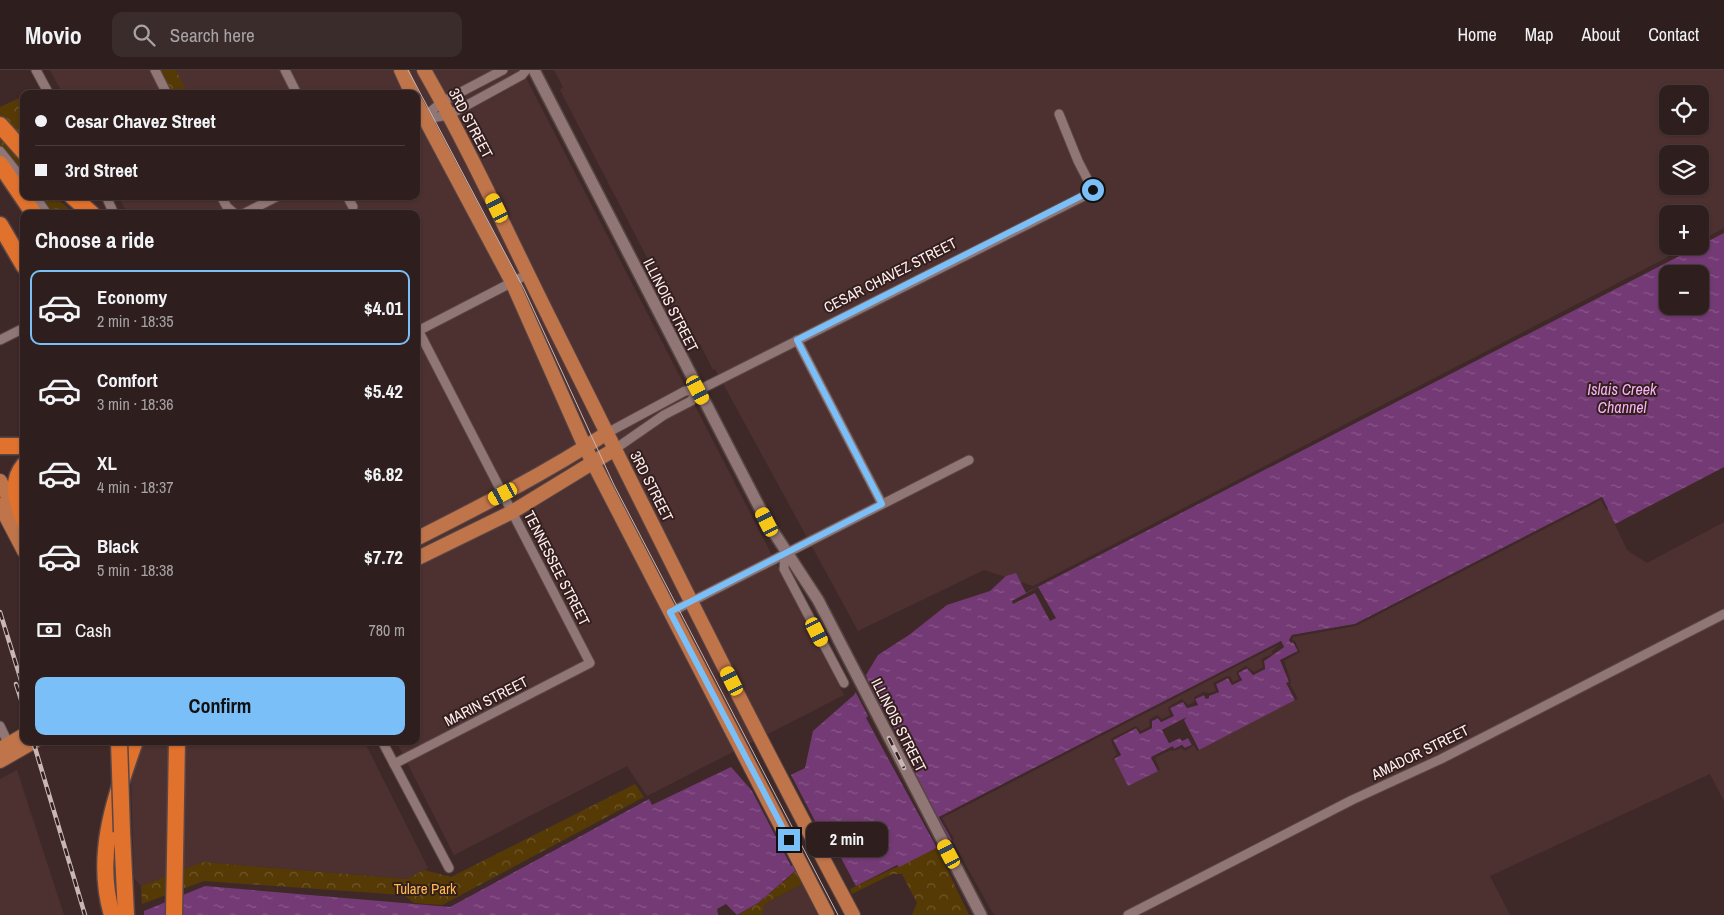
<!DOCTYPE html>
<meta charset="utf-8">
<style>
:root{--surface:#2e1f1e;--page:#3a2c2b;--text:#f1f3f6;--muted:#a7a2a4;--line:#493d3c;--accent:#7abff8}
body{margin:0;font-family:"Archivo Narrow",sans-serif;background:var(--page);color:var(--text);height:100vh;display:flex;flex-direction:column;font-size:19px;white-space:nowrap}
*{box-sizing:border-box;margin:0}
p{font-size:16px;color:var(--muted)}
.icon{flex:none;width:28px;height:28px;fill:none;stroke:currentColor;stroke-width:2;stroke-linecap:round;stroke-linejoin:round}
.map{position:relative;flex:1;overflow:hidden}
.panel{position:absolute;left:20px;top:140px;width:400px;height:535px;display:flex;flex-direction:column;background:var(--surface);border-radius:10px;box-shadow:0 1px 4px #0004,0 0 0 1px var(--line)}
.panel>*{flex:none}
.hud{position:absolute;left:20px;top:20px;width:400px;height:110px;border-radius:10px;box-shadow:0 1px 4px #0004,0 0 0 1px var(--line);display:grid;align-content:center;height:110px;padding:0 15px;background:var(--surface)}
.fabs{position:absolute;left:1659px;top:15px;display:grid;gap:10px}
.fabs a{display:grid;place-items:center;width:50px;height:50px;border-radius:10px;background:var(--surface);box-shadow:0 1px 4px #0004,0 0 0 1px var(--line);font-size:25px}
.end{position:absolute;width:22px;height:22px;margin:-11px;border:6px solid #7abff8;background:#111;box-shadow:0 0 0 2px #111}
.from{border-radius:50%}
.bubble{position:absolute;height:35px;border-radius:10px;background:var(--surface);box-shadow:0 1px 4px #0004,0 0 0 1px var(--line);font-size:16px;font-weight:700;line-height:35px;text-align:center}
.car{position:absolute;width:15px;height:30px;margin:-15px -8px;border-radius:6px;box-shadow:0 0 4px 1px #0007;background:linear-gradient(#f5c518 24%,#345 0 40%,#f5c518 0 76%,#345 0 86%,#f5c518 0)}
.hud b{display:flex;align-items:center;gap:18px;height:48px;font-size:19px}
.hud b+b{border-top:1px solid var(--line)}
.hud i{width:12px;height:12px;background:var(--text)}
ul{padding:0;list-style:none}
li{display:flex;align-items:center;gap:15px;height:75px;margin:0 10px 8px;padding:0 5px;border:2px solid transparent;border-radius:10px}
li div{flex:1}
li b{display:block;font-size:19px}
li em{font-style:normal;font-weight:700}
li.on{border-color:var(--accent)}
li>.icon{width:45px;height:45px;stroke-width:1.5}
h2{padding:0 15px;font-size:22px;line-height:60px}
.pay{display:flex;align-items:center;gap:12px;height:55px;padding:0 15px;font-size:19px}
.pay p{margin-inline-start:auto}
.primary-button{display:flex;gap:10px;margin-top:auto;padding:10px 15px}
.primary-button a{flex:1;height:58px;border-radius:10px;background:var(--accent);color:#111;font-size:20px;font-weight:700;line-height:58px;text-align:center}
header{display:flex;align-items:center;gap:30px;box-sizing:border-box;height:70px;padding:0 25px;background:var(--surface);border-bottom:1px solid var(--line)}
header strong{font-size:24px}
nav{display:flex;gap:28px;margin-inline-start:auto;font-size:18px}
.search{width:350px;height:45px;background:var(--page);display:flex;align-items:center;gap:12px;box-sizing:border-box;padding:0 18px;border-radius:10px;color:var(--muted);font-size:19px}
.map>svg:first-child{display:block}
.built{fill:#4d3130;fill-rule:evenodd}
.park{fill:url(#park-crowns)}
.water{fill:url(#water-ripples);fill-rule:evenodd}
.pier{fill:#3e2928}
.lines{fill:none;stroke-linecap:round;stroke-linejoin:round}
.minor-casing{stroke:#584645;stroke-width:11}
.tertiary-casing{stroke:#584645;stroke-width:14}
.primary-casing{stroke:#584645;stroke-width:16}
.motorway-casing{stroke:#584645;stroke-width:19}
.minor{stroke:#907675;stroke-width:9}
.tertiary{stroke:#907675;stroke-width:11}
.primary{stroke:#c0744a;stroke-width:14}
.motorway{stroke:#e0722d;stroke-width:16}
.tram{stroke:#c7b7b6;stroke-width:1}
.rail-casing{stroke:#c7b7b6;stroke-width:4.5}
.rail{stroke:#341f1e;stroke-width:2.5;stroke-dasharray:8;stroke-linecap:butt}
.motorway-bridge-casing{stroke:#584645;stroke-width:19;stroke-linecap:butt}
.motorway-bridge{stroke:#e0722d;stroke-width:16}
.route{stroke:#7abff8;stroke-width:6}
.labels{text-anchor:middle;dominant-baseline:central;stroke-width:4;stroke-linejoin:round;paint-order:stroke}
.street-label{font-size:15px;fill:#feefee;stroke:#341f1e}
.park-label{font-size:15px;fill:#feba4d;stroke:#341f1e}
.water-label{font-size:16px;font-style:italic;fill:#f7b3f6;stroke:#341f1e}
</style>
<header>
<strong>Movio</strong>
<div class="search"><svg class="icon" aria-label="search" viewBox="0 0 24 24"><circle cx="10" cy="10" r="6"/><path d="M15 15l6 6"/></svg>Search here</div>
<nav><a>Home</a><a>Map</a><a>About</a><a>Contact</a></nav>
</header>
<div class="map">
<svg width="1724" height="845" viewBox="0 0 1724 845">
<defs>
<pattern id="park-crowns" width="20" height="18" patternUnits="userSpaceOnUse" patternTransform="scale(1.25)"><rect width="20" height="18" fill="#563a06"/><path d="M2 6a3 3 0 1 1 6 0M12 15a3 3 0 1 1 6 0" fill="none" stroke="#6f572b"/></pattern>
<pattern id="water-ripples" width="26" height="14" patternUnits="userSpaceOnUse" patternTransform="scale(1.25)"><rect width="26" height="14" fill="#743a75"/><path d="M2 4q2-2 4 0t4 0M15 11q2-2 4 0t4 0" fill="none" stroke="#895789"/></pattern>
</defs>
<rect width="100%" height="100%" fill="#3e2928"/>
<g class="built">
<path d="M50 0H522L844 625 647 726 627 696 454 785 396 671H416V144H128L118 126H416V24H63Z"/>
<path d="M554 0H1724V158L1700 171V144H1668V176H1689L1033 516 984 500 858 561 715 299 713 300 700 274 694 278 560 20 563 17ZM1668 24H1700V56H1668ZM1668 84H1700V116H1668Z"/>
<path d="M1602 427 1627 480 1647 493 1724 452V731L1710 704 1490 806 1510 845H995L992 842 939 747 1292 565Z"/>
<path d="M142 671H364L428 798 407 809 203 792 141 816 134 808 131 705Z"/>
<path d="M17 700 64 845H0V709Z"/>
<path d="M802 814 818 845H762L765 834Z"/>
</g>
<g class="park">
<path d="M158 0H176L188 24H171Z"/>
<path d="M24 26V106L0 76V37Z"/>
<path d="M37 126H54L75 144H47Z"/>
<path d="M635 714 644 727 442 835 414 833 404 825 204 811 142 834 141 816 203 792 407 809 424 800 451 807Z"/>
<path d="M937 778 969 845H912L917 833 902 804H892L852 824 850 819Z"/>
<path d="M796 801 802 814 765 834 762 845H738L758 833Z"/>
</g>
<path class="water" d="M1724 163V397L1615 454 1602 427 1355 554 1292 565 1289 570 1293 572 1298 581 1281 590 1289 612 1287 613 1295 630 1199 680 1183 649 1162 660 1169 673 1180 668 1182 671 1188 668 1192 675 1184 678 1182 675 1174 679 1173 677 1151 688 1158 701 1128 716 1114 688 1121 685 1113 670 1136 658 1140 664 1152 658 1151 651 1158 648 1161 652 1173 646 1170 638 1183 631 1187 638 1198 635 1195 629 1204 625 1206 629 1208 625 1219 622 1215 615 1228 608 1232 615 1242 610 1238 603 1247 598 1253 605 1265 599 1264 591 1284 577 1281 571 939 747 952 770 899 797 897 795 856 816 832 771 794 795 795 801 758 833 737 845 726 834 717 839 718 845H144V841L205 816 450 837 649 729 652 735 731 697 754 723 805 698 813 661 854 625 878 585 909 565 947 535 990 521 1006 506 1016 503 1026 523ZM1668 204H1700V236H1668Z"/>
<g class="pier">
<path d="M1602 427 1608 439 1606 440 1601 430 1356 556 1293 567 1292 570 1295 571 1300 582 1284 591 1291 611 1290 614 1298 629 1295 630 1286 613 1289 612 1280 590 1298 581 1293 572 1291 573 1289 570 1292 565 1355 554Z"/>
<path d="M1038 517 1056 548 1050 551 1035 523 1013 534 1012 531Z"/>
<path d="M1281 571 1284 577 1264 591 1265 599 1253 605 1247 598 1238 603 1242 610 1232 615 1228 608 1216 614 1219 622 1209 626V628L1206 629 1204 625 1195 629 1198 635 1187 638 1183 632 1170 638 1174 646 1161 652 1158 648 1152 651V658L1140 664 1136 658 1113 670 1121 685 1112 690 1117 684 1111 671 1112 668 1136 656 1141 661 1150 656 1149 650 1157 645 1162 649 1170 645 1168 637 1182 629 1188 635 1194 632V627L1203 622 1210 623 1216 621 1213 613 1227 606H1230L1233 612 1239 609 1236 602 1246 596 1254 602 1263 597 1261 589 1272 584V581L1280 574 942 748 954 769 952 770 939 747Z"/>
<path d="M864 604 868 608 867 609 881 639 884 638 896 662 904 659 907 665 900 669 903 678 949 772 937 778 866 648 868 646 854 619Z"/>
<path d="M1187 647 1184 650 1199 680 1197 681 1194 675 1185 681 1181 678 1174 681 1171 680 1155 688 1160 700 1158 701 1151 687 1173 676 1174 679 1182 675 1185 678 1192 675 1188 668 1182 671 1180 668 1169 673 1162 660Z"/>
<path d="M790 703 828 776 791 796 751 719 754 720Z"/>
</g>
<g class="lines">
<defs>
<g id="minor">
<path d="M36 0 49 24"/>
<path d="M155 0 167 24"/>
<path d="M285 0 297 24"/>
<path d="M1059 44 1078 91 1093 120"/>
<path d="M425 49 449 45 522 5 526 0"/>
<path d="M416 54 442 32 503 0"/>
<path d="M0 81 24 111"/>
<path d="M35 126 47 144"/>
<path d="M106 126 114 144"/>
<path d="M221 126 227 137 235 144"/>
<path d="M347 126 353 137"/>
<path d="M243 144 278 126"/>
<path d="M416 262 528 204"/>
<path d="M0 270 24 258"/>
<path d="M797 270 882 434"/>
<path d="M607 363 685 321 699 320 1094 121"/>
<path d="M615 379 664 345 691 331 699 320"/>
<path d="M785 483 784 499 844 613"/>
<path d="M671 542 969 390"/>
<path d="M0 656 10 677"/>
<path d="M382 671 449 798"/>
<path d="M394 694 590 593 416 256"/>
<path d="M1128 845 1352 730 1441 689 1724 544"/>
</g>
<path id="tertiary" d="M534 0 767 452 818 530 981 845"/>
<g id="primary">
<path d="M401 0 412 24"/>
<path d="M424 0C471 82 509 167 551 251 650 449 748 649 853 845"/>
<path d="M416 32 512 212 585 377 827 845"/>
<path d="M0 411 17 444"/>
<path d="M0 435 24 481"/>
<path d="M416 469C481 436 546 403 607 363"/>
<path d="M416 489 512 442 615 379"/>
<path d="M0 679 24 665"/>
<path d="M0 691 35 671"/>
</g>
<g id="motorway">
<path d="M0 55 24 82"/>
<path d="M0 94 34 144"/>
<path d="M72 126 92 144"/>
<path d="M0 155 24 196"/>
<path d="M0 376H24"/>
<path d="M24 395C9 413 18 432 24 451"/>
<path d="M122 762 126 845"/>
<path d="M112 845C94 784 115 729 135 671"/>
<path d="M174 845 177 671"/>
</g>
</defs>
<use href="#minor" class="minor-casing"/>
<use href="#tertiary" class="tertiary-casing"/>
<use href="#primary" class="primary-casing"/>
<use href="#motorway" class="motorway-casing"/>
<use href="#minor" class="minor"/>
<use href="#tertiary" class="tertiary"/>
<use href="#primary" class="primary"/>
<use href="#motorway" class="motorway"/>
<path class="tram" d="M408 0 524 219 614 415 838 845"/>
<defs>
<g id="rail">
<path d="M0 542 24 620"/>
<path d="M16 614 24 639"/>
<path d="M889 668 904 698"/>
<path d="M33 671 85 845"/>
</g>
</defs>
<use href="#rail" class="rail-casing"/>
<use href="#rail" class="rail"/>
<defs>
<path id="motorway-bridge" d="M119 671 122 762"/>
</defs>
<use href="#motorway-bridge" class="motorway-bridge-casing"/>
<use href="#motorway-bridge" class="motorway-bridge"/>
</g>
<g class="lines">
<path class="route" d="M789 770 670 542 882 434 797 270 1093 120"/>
</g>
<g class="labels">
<g class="street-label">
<text transform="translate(471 53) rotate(62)">3RD STREET</text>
<text transform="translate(890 205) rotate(-27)">CESAR CHAVEZ STREET</text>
<text transform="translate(671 235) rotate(63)">ILLINOIS STREET</text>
<text transform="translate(652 416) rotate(63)">3RD STREET</text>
<text transform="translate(557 498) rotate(63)">TENNESSEE STREET</text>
<text transform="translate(486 631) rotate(-27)">MARIN STREET</text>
<text transform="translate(899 655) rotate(63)">ILLINOIS STREET</text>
<text transform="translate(1420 682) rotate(-26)">AMADOR STREET</text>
</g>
<g class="park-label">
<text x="425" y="818">Tulare Park</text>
</g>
<g class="water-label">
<text x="1622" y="319">Islais Creek<tspan x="1622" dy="18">Channel</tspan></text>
</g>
</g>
</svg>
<div class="fabs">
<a><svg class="icon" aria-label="locate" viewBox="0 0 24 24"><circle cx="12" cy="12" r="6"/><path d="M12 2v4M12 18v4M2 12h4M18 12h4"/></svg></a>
<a><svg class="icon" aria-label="layers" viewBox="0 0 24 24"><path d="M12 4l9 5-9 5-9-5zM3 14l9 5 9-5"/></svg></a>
<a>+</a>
<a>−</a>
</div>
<i class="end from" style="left:1093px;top:120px"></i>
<i class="end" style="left:789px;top:770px"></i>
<div class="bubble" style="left:806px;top:752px;width:82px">2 min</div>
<i class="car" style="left:497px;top:138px;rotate:334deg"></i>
<i class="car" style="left:698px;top:320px;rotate:152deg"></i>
<i class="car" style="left:503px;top:424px;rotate:242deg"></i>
<i class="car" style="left:767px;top:452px;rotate:333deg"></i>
<i class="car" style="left:817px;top:562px;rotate:153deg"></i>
<i class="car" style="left:732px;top:611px;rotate:333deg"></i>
<i class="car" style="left:949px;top:784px;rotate:332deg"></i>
<div class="hud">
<b><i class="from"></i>Cesar Chavez Street</b>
<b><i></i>3rd Street</b>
</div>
<section class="panel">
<h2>Choose a ride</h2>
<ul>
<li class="on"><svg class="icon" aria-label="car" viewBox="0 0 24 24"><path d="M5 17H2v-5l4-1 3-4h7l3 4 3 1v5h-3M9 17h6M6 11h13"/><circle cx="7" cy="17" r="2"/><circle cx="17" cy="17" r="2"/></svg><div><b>Economy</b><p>2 min · 18:35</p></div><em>$4.01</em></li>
<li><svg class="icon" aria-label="car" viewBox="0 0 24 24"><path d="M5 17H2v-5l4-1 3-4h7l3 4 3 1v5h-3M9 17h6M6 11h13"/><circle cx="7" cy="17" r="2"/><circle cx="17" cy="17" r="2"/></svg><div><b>Comfort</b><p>3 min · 18:36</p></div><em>$5.42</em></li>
<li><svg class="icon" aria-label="car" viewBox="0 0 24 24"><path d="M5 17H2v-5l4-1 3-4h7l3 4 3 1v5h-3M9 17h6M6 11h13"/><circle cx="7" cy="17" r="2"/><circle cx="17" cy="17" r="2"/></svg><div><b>XL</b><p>4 min · 18:37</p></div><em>$6.82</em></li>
<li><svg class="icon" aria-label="car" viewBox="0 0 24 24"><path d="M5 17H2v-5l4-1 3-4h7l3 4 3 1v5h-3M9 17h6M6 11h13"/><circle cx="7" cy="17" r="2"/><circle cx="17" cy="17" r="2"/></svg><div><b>Black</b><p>5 min · 18:38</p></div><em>$7.72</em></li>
</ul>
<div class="pay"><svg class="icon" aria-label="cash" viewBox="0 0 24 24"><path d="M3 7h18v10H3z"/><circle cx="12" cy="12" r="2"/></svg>Cash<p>780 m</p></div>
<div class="primary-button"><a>Confirm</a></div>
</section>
</div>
